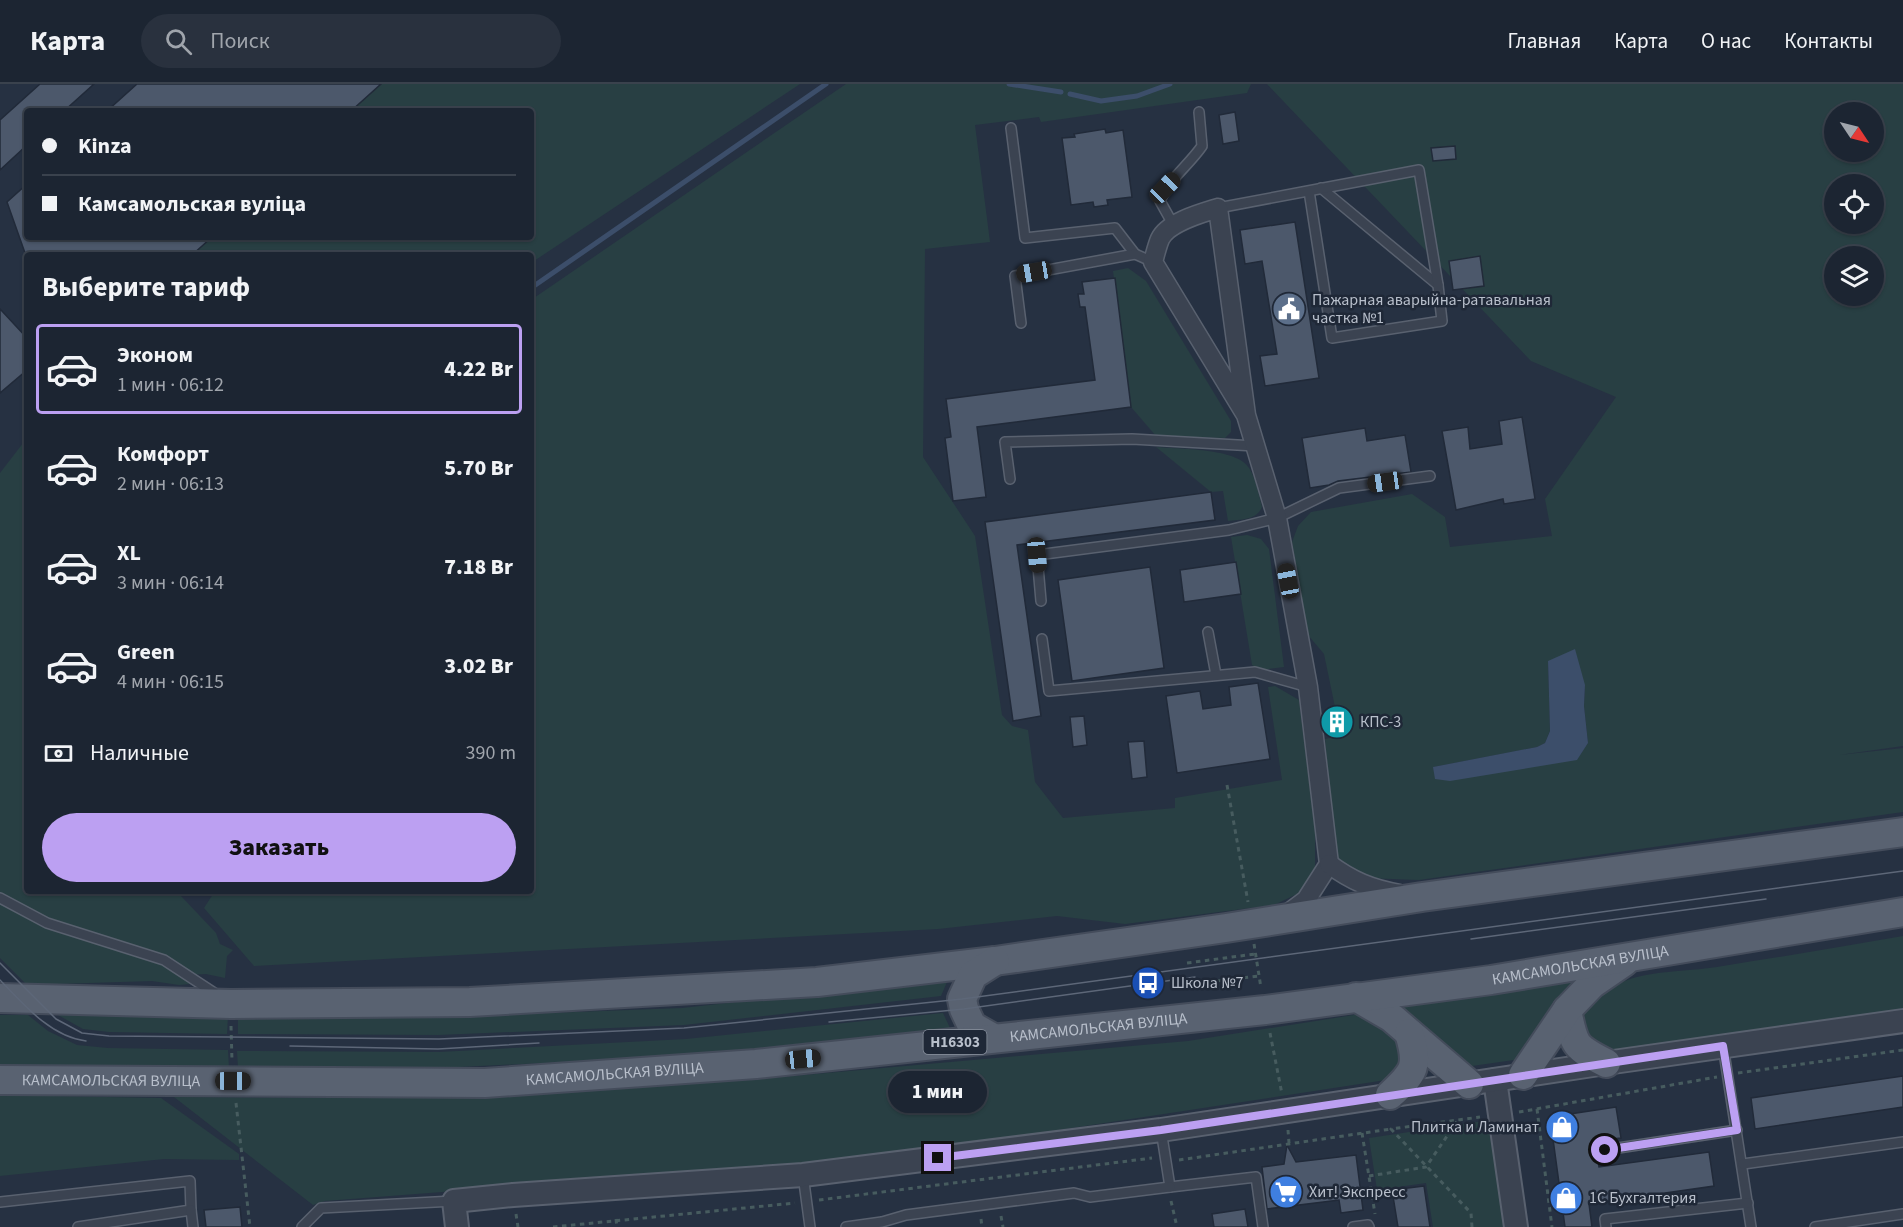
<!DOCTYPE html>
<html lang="ru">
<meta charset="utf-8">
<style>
:root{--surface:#1c2532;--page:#29313e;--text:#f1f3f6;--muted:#a0a5ac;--line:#3a424d;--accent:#bca0f2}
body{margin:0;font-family:"Source Sans 3",sans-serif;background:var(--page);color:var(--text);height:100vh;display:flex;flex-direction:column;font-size:22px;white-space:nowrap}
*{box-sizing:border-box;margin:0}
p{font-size:20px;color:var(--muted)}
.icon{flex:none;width:33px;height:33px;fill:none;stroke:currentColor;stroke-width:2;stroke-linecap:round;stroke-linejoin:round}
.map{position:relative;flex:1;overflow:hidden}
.sheet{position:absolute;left:24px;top:168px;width:510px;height:642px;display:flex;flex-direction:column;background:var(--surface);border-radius:6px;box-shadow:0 2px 4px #0004,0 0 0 2px var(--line)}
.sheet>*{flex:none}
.guide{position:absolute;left:24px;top:24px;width:510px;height:132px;border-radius:6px;box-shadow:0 2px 4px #0004,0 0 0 2px var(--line);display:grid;align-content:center;height:132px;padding:0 18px;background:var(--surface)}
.needle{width:39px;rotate:125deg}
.buttons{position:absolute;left:1824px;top:18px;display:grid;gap:12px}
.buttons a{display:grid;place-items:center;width:60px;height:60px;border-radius:50%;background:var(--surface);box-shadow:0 2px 4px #0004,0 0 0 2px var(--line);font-size:30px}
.end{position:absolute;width:27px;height:27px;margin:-14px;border:8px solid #bca0f2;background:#111;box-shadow:0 0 0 3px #111}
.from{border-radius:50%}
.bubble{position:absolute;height:42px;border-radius:21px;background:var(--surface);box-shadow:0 2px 4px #0004,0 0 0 2px var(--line);font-size:20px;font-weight:800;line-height:42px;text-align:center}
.car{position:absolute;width:18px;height:36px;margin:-18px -9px;border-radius:8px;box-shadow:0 0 4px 2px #0007;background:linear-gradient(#222 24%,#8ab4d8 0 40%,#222 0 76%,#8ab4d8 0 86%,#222 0)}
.guide b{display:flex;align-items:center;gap:21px;height:57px;font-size:22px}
.guide b+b{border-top:2px solid var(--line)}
.guide i{width:15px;height:15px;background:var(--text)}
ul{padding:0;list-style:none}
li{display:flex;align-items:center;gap:18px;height:90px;margin:0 12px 9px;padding:0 6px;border:3px solid transparent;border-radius:6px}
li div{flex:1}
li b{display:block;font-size:22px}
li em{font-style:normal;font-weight:800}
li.on{border-color:var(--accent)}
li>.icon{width:54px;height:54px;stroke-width:1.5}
h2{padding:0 18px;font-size:27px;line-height:72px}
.pay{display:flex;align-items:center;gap:15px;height:66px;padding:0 18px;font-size:22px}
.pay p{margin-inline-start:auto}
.cta{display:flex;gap:12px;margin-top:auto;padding:12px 18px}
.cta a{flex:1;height:69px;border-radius:36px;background:var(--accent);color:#111;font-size:24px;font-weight:800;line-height:69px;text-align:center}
header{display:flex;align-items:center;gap:36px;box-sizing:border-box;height:84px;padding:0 30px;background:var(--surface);border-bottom:2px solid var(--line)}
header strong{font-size:28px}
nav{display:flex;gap:33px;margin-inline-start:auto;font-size:21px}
.search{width:420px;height:54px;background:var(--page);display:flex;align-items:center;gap:15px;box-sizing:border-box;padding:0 21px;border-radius:33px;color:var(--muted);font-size:22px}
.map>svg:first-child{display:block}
.green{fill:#283f43;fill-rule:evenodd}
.water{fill:#3c4e6a}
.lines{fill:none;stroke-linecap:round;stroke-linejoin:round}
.stream{stroke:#3c4e6a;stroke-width:5}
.building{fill:#4c586b;stroke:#212a39;stroke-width:1.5}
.service-casing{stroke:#59616f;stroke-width:12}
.minor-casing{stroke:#59616f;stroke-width:21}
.tertiary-casing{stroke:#59616f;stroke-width:26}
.primary-casing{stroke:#444c5b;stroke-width:32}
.path{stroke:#475c5f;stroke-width:3;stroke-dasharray:4.5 4.5;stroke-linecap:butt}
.service{stroke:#3b4351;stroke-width:9}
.minor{stroke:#3b4351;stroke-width:18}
.tertiary{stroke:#3b4351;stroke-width:22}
.primary{stroke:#596271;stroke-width:28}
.tram{stroke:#5d6778;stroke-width:1.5}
.route{stroke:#bca0f2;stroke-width:8}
.labels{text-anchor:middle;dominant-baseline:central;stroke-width:5;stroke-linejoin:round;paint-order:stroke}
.shield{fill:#1f2837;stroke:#8a929f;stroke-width:1.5}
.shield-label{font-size:15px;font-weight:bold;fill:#b8bfcb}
.poi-label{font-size:16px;fill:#b8bfcb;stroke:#1f2837;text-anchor:start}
.street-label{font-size:16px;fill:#b8bfcb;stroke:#1f2837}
</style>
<header>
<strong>Карта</strong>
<div class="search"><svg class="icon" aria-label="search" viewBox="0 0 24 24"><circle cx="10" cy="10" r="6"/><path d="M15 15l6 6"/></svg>Поиск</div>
<nav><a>Главная</a><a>Карта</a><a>О нас</a><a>Контакты</a></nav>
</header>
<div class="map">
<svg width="1903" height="1143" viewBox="0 0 1903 1143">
<rect width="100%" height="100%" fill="#263142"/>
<g class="green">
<path d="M381 0H800L531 179V171H192L212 153H531V27H351Z"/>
<path d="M846 0H1251L1247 9 1041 38 1039 33 975 41 990 158 925 165 923 373 975 452 1002 631 1012 642 1028 646 1035 698 1063 734 1175 724V714L1282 696 1268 603 1275 602 1299 616 1315 747V792L1297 810 1274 821 1125 840 1057 832 938 845 254 882 204 824 215 807H531V216Z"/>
<path d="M1267 0H1903V662L1839 671 1903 664V728L1419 796 1364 794 1336 779 1325 655 1349 650 1343 622 1335 623 1324 570 1308 551 1292 458 1298 442 1311 428 1412 410 1445 433 1450 463 1552 452 1545 415 1616 313 1531 277ZM1834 28H1874V68H1834ZM1834 100H1874V140H1834ZM1834 172H1874V212H1834ZM1548 577 1585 601 1584 622 1588 659 1577 675 1434 683 1537 663 1545 659 1550 647Z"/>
<path d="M1128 184 1146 197 1231 337V348L1225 354 1156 352 1131 323 1113 187Z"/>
<path d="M27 354V807H184L181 812 216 849 220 860 233 866 227 872 225 894 206 890 186 891 190 900 179 901 152 897 27 901 0 874V389Z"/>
<path d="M1156 363C1177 365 1238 364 1249 384 1256 395 1259 411 1262 423 1256 437 1241 435 1228 437L1223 407 1211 408Z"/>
<path d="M1247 451 1261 455 1269 465 1284 583 1261 586 1252 581 1231 453Z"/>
<path d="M1903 852V926L1608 968 1595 964C1587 950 1578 937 1588 922 1596 911 1610 902 1622 898 1652 886 1685 888 1717 883 1779 873 1841 863 1903 852Z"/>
<path d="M950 891 941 912 684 941 438 951 238 950V934L437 933 682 924 818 909Z"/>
<path d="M1581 893 1521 975 1465 983 1394 922Z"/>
<path d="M943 929 950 944 688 972 439 984H238L237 967 439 968 686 955Z"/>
<path d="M1360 930 1378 936 1398 958 1401 970 1399 982 1386 996 895 1071 794 1081 325 1117 313 1121 174 1013 320 1014 514 1011 749 996 1188 957Z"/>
<path d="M0 931H28L48 947 77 961 108 964 228 966 229 984 0 981Z"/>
<path d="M58 931 228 933 227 950 109 948 83 945Z"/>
<path d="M0 1011 161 1014 239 1070V1076L164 1075 0 1092Z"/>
<path d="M1490 1036 1504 1143H1433L1426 1099 1377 1106 1369 1054Z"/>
</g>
<path class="water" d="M1575 565 1585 601 1584 622 1588 659 1577 676 1450 697 1435 695 1433 683 1537 663 1545 659 1550 647 1548 577Z"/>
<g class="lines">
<g class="stream">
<path d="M1009 0 1061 8"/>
<path d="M1070 10 1101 17 1137 12 1170 0"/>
<path d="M531 204 826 0"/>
</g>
</g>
<g class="building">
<path d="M40 0H94L64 27H27V61L0 86V36Z"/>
<path d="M137 0H381L351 27H107Z"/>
<path d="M1235 28 1239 57 1223 60 1219 31Z"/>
<path d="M1105 45 1106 49 1123 46 1132 113 1107 116 1108 121 1094 123 1093 118 1071 121 1062 54 1075 53 1074 50Z"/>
<path d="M1455 62 1456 75 1433 77 1431 64Z"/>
<path d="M27 100V153H212L192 171H28L25 169 7 118Z"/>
<path d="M1295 138 1319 294 1265 302 1260 272 1277 270 1262 177 1245 180 1240 146Z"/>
<path d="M1480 172 1484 202 1453 206 1449 177Z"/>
<path d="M1115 194 1131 323 977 343 986 413 953 417 945 354 951 353 946 315 1095 296 1085 223H1080L1078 210H1084L1082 198Z"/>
<path d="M0 225 27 254V286L0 309Z"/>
<path d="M1522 333 1535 415 1504 420 1503 415 1456 426 1442 347 1468 343 1470 365 1502 360 1499 337Z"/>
<path d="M1365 344 1367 357 1405 351 1411 388 1338 397 1329 401 1310 404 1302 354Z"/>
<path d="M1211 408 1215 436 1017 461 1041 632 1013 637 985 438Z"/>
<path d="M1236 478 1241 510 1184 518 1180 486Z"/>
<path d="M1150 483 1164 584 1072 597 1058 496Z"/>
<path d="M1258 599 1270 675 1177 689 1166 612 1200 607 1203 625 1231 621 1229 603Z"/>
<path d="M1342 624 1347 648 1332 651 1327 627Z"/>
<path d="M1084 632 1087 661 1073 663 1070 633Z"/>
<path d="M1144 657 1147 693 1132 695 1128 658Z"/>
<path d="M1903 992V1023L1755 1045 1751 1014Z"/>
<path d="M1616 1023 1621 1054 1595 1057 1599 1083 1709 1068 1714 1102 1589 1120 1592 1143H1565L1550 1033Z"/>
<path d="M1287 1061 1296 1078 1356 1071 1363 1126 1341 1129 1339 1116 1267 1125 1262 1083 1284 1080Z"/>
<path d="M1424 1102 1430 1143H1398L1392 1106Z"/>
<path d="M240 1123 242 1143H206L204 1126Z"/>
<path d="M1245 1125 1248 1143H1214L1212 1130Z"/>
</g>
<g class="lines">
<defs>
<g id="service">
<path d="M1011 44 1025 154 1115 144 1135 170"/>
<path d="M1321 104 1438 201"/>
<path d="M1218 124C1285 111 1352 99 1419 86L1438 201 1442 237 1332 254 1309 107"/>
<path d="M1174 142 1160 117C1169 95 1189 81 1202 62L1199 28"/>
<path d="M1021 239 1015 192 1135 170 1153 178"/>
<path d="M1010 395 1005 358 1132 355 1255 362"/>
<path d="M1041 517 1037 471 1229 446 1277 434 1339 404 1430 392"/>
<path d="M1208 548 1216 591"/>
<path d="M1042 555 1049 607 1255 588 1308 603"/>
<path d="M0 814 47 839 164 876 219 912"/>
<path d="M1723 962 1751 1143"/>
<path d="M1161 1046 1170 1103 1256 1093 1263 1143"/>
<path d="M1605 1066 1737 1046"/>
<path d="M1743 1080 1903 1058"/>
<path d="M803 1091 810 1143"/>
<path d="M0 1118 190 1097 191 1126 78 1143"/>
<path d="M191 1126 193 1143"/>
<path d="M302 1143 321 1124 454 1117"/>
<path d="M846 1143 882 1138 906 1131 1074 1109 1090 1113 1170 1103"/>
<path d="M1353 1143 1368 1141 1369 1143"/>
<path d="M1606 1143 1605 1135 1748 1119"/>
<path d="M1815 1143 1903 1130"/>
</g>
<g id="minor">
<path d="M1246 331 1218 124C1202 129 1168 138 1160 155 1157 162 1155 171 1153 178L1246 331 1277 434 1308 603 1329 780 1306 816 1286 831"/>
<path d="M1329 780C1352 797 1371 805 1400 810"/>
</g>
<g id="tertiary">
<path d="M1495 996 1516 1143"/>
<path d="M457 1143 454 1117 513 1111 803 1091 1161 1046 1606 979 1903 937"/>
</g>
<g id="primary">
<path d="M1356 913 1392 934 1469 1000"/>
<path d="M0 914 231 920 470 918 817 898 995 877 1226 844 1422 813 1903 748"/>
<path d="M1567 926C1574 961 1574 963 1606 979"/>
<path d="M993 954 972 942 964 925 962 915 973 891 995 877"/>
<path d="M1523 991 1567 926 1592 900 1624 878"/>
<path id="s1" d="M0 996 485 999 756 980 1265 926 1491 896 1903 828"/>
<path d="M1390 1011C1415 988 1419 982 1409 949"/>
</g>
</defs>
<use href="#service" class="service-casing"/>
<use href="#minor" class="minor-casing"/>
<use href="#tertiary" class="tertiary-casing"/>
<use href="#primary" class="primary-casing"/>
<g class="path">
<path d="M1227 701 1248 818"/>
<path d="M1254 860 1261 904"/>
<path d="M1187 879 1255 870"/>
<path d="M1190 900 1259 892"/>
<path d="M231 942 232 977"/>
<path d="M1270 949 1282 1010"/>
<path d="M1738 989 1903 966"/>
<path d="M236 1019 250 1143"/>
<path d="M1537 1025 1552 1143"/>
<path d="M1519 1028 1717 993"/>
<path d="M1288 1046 1289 1059"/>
<path d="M1362 1049 1375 1130"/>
<path d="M1179 1076 1391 1045"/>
<path d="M1369 1092 1426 1083 1458 1036"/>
<path d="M819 1116 1152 1074"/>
<path d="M1171 1117 1177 1143"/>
<path d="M516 1130 518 1143"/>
<path d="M1001 1132 1003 1143"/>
<path d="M616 1135 617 1143"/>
<path d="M981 1135 982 1143"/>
<path d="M553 1143 795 1119"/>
<path d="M1472 1143 1471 1129 1391 1045 1480 1033"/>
</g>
<use href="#service" class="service"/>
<use href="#minor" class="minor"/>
<use href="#tertiary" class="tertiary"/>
<use href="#primary" class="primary"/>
<g class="tram">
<path d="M1471 855 1766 815"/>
<path d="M0 879 56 935 82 949 109 952 439 955 684 944 962 915 1903 787"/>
<path d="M0 896C23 920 51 953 86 957"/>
<path d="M829 938 964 925 1195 893"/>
<path d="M290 962 438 965 539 959"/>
</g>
</g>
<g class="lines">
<path class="route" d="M938 1074 1161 1046 1723 962 1737 1046 1605 1066"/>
</g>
<defs>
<symbol id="civic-disc" viewBox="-11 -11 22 22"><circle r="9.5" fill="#5c6f8a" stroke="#1f2837"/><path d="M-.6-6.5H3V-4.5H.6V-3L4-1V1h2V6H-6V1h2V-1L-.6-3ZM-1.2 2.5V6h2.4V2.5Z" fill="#fff"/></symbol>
<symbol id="building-disc" viewBox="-11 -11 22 22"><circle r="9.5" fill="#0f9aa8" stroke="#1f2837"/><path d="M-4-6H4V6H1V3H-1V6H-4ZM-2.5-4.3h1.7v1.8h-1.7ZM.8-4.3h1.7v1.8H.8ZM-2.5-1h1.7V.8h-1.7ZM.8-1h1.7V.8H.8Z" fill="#fff"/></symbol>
<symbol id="bus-disc" viewBox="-11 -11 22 22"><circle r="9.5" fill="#1a4fb4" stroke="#1f2837"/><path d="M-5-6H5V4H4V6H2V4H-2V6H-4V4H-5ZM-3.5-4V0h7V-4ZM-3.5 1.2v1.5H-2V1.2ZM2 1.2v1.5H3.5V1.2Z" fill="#fff"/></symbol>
<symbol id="shop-disc" viewBox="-11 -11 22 22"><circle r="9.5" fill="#3f7fe0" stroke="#1f2837"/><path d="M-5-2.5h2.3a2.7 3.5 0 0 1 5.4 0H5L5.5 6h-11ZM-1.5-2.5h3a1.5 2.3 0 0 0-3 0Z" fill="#fff"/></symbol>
<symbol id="supermarket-disc" viewBox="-11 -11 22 22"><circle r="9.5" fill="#3f7fe0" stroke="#1f2837"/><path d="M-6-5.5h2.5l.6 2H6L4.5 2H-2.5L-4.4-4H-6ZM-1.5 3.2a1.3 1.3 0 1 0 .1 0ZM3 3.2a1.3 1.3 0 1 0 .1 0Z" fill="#fff"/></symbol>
</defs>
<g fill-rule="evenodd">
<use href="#civic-disc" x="1270" y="206" width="38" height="38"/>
<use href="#building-disc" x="1318" y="619" width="38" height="38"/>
<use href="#bus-disc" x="1129" y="880" width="38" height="38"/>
<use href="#shop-disc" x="1543" y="1024" width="38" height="38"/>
<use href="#supermarket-disc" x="1267" y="1089" width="38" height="38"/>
<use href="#shop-disc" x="1547" y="1095" width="38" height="38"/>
</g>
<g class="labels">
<rect class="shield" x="923.5" y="946" width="63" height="24" rx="4.5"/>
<g class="shield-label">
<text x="955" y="958">Н16303</text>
</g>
<g class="poi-label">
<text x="1312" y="216">Пажарная аварыйна-ратавальная<tspan x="1312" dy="18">частка №1</tspan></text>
<text x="1360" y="638">КПС-3</text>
<text x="1171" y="899">Школа №7</text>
<text x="1539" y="1043" text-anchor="end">Плитка и Ламинат</text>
<text x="1309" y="1108">Хит! Экспресс</text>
<text x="1589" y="1114">1С Бухгалтерия</text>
</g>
<g class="street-label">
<text stroke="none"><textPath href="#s1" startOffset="1587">КАМСАМОЛЬСКАЯ ВУЛІЦА</textPath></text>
<text stroke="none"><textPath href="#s1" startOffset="1101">КАМСАМОЛЬСКАЯ ВУЛІЦА</textPath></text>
<text stroke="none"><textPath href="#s1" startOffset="615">КАМСАМОЛЬСКАЯ ВУЛІЦА</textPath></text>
<text stroke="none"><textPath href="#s1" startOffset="111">КАМСАМОЛЬСКАЯ ВУЛІЦА</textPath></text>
</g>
</g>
</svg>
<div class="buttons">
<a><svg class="needle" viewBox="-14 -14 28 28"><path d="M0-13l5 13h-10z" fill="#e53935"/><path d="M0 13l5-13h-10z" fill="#a0a5ac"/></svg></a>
<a><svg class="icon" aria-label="locate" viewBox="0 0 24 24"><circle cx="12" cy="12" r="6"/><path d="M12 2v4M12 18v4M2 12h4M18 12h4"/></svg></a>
<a><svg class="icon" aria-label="layers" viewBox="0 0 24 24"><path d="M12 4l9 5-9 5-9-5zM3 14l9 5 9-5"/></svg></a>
</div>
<i class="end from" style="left:1605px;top:1066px"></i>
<i class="end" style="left:938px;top:1074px"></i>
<div class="bubble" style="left:888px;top:987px;width:99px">1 мин</div>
<i class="car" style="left:1165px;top:104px;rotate:44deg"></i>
<i class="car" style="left:1034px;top:188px;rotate:260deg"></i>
<i class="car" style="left:1385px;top:398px;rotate:262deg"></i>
<i class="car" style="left:1037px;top:471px;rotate:175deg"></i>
<i class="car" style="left:1288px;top:497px;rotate:349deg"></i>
<i class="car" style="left:803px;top:975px;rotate:84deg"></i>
<i class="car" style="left:233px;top:997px;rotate:90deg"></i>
<div class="guide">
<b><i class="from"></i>Kinza</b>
<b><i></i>Камсамольская вуліца</b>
</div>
<section class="sheet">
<h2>Выберите тариф</h2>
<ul>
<li class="on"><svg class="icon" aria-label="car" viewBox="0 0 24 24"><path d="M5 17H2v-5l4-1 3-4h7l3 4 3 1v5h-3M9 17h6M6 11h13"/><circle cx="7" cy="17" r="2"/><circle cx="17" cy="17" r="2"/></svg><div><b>Эконом</b><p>1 мин · 06:12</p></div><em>4.22 Br</em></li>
<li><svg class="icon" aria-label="car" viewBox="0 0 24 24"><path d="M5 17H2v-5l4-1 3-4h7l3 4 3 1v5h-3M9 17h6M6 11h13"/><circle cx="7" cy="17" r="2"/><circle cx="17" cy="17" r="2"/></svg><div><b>Комфорт</b><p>2 мин · 06:13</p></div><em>5.70 Br</em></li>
<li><svg class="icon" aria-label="car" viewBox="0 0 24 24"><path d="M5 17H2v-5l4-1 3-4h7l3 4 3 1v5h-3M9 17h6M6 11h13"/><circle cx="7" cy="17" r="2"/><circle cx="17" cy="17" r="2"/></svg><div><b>XL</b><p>3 мин · 06:14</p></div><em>7.18 Br</em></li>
<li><svg class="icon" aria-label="car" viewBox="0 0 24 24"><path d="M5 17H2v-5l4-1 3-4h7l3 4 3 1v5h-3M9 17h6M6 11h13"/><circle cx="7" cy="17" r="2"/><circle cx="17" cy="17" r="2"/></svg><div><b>Green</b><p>4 мин · 06:15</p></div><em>3.02 Br</em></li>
</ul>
<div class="pay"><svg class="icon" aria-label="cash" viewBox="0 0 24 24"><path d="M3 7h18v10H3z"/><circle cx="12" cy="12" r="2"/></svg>Наличные<p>390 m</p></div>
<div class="cta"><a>Заказать</a></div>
</section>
</div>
